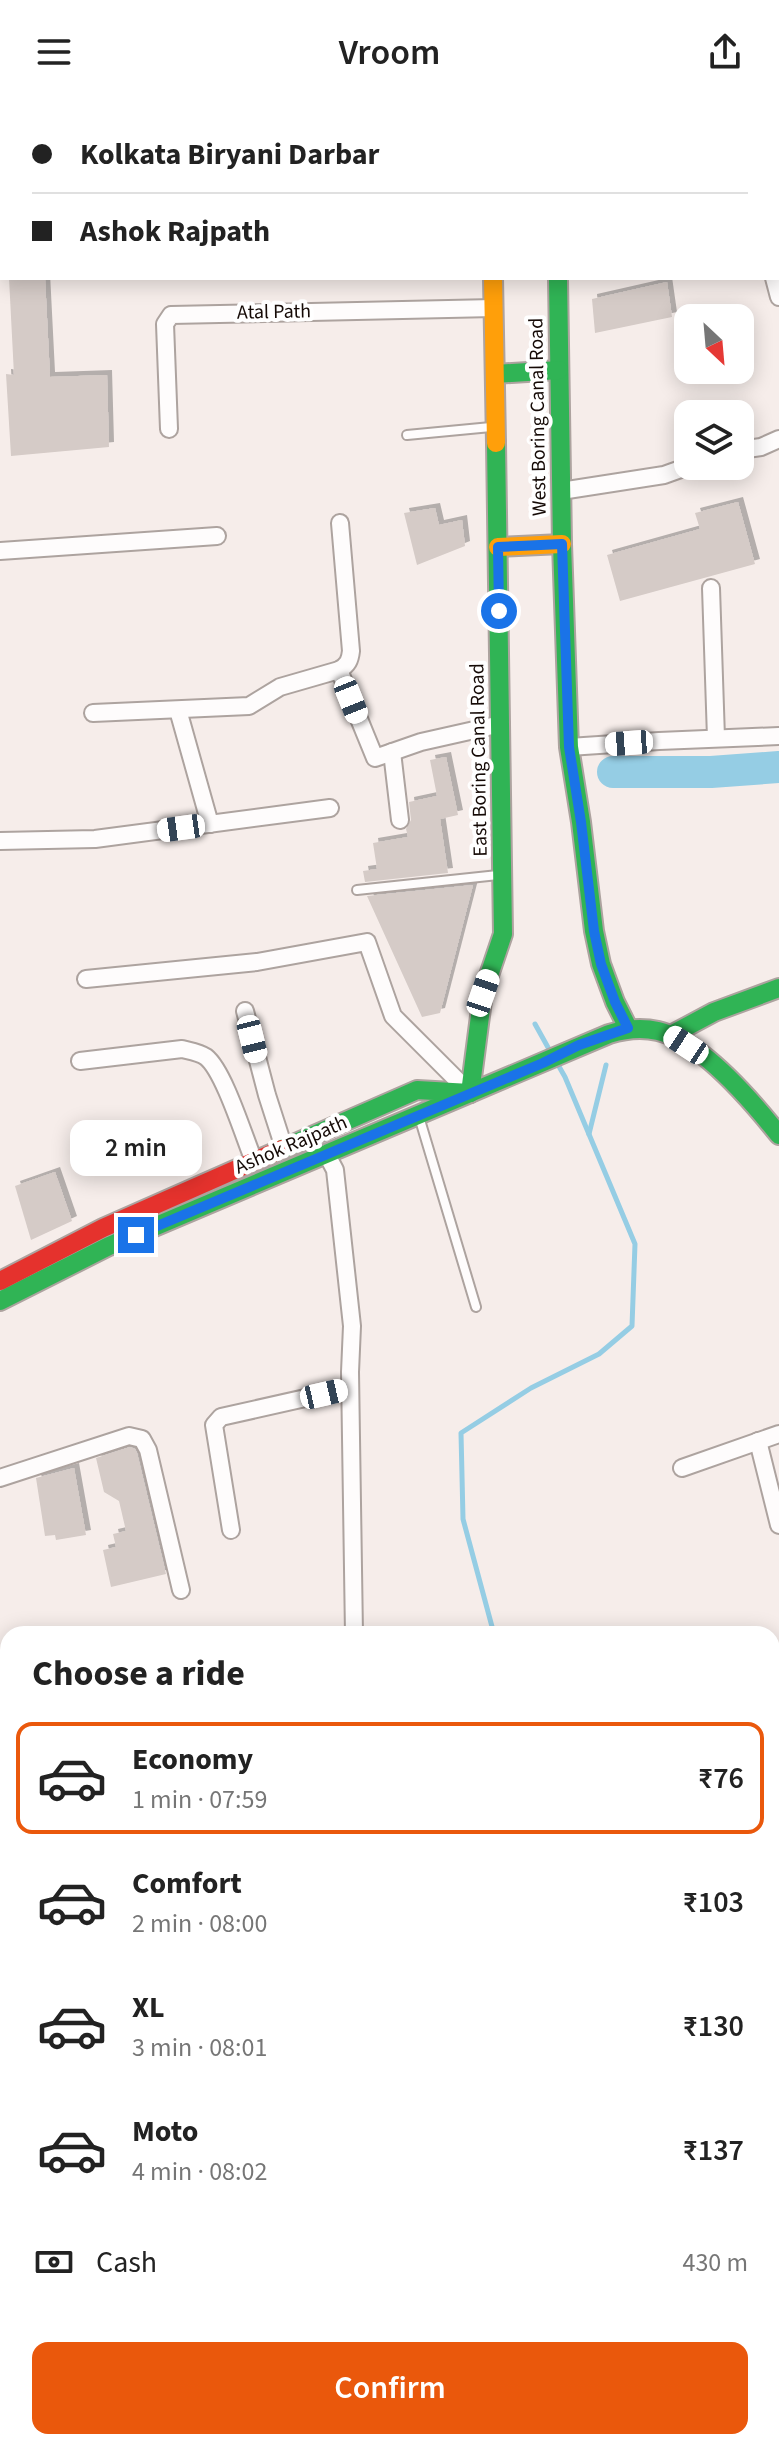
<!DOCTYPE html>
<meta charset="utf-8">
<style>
:root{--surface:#fff;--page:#f6f6f6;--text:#222;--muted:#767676;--line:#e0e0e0;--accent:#ea580c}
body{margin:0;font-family:"Source Sans 3",sans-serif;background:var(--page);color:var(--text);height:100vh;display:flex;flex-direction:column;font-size:30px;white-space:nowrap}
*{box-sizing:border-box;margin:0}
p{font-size:26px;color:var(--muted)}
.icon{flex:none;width:44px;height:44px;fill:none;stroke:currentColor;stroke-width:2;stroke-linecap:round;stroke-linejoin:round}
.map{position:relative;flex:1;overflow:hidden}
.side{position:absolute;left:0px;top:1522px;width:780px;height:824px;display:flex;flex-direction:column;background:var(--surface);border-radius:24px 24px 0 0;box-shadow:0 4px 20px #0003}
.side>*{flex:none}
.guide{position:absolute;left:0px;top:0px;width:780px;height:176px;box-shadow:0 4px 20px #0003;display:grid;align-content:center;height:176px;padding:0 32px;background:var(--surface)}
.needle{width:52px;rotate:154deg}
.controls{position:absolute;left:674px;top:200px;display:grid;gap:16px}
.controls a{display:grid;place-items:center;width:80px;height:80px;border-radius:16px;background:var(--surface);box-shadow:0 4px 20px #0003;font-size:40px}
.end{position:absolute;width:36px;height:36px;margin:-18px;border:10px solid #1a73e8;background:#fff;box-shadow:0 0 0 4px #fff}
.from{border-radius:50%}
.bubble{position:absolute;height:56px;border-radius:16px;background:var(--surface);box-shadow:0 4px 20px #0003;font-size:26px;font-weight:600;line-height:56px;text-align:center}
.car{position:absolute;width:24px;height:48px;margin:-24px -12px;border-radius:10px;box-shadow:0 0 6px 2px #0007;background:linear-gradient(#fff 24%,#345 0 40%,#fff 0 76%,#345 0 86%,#fff 0)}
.guide b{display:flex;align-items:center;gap:28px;height:76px;font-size:30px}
.guide b+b{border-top:2px solid var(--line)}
.guide i{width:20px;height:20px;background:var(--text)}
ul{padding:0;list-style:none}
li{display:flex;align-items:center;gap:24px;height:112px;margin:0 16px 12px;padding:0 16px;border:4px solid transparent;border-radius:16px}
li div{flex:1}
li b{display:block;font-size:30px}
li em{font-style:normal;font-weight:600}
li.active{border-color:var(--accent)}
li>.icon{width:72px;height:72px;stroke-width:1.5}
h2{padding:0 32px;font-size:36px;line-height:96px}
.pay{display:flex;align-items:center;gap:20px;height:88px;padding:0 32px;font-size:30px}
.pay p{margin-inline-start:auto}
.action{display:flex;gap:16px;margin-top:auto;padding:16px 32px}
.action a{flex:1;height:92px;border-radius:16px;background:var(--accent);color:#fff;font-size:32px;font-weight:600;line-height:92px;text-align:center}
header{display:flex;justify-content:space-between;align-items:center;height:104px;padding:0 32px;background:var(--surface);font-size:36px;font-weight:600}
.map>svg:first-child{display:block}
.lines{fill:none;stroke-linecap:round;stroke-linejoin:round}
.stream{stroke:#95cde4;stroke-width:5}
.river{stroke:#95cde4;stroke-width:32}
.building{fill:#d5cbc7;filter:url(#shadow)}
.lane-casing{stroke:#ada39f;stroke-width:12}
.street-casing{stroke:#ada39f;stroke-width:20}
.fast-casing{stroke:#ada39f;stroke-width:22}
.slow-casing{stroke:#ada39f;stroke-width:22}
.jam-casing{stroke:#ada39f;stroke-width:22}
.path{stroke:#dbd8d6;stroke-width:3;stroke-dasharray:2 6;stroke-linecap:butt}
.lane{stroke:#fefcfc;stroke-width:8}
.street{stroke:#fefcfc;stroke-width:16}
.fast{stroke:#30b455;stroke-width:18}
.slow{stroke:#ff9f0a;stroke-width:18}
.jam{stroke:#e5322d;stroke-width:18}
.route{stroke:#1a73e8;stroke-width:10}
.labels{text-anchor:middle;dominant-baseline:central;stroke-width:8;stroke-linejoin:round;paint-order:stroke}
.street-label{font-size:20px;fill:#150a06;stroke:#fff}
</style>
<header><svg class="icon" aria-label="menu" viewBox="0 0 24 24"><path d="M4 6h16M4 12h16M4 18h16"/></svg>Vroom<svg class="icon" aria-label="share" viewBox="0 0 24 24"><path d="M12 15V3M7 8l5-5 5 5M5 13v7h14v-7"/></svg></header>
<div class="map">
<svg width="779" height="2346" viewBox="0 0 779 2346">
<defs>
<filter id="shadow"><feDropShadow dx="5" dy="-5" stdDeviation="0" flood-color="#0004"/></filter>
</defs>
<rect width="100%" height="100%" fill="#f6edea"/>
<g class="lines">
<g class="stream">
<path d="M535 920 550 947"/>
<path d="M589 1030 606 961"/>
<path d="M494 1530 463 1415 461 1329 531 1284 599 1250 632 1222 635 1140 565 973 557 959"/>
</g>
<g class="river">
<path d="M613 668H711L779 663"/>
<path d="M0 1884H8"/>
<path d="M772 1945 779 1946"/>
</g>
</g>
<g class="building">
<path d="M9 174H45L50 273 107 271 109 343 11 352 6 270 14 271Z"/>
<path d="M667 178 672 213 595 229 592 195Z"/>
<path d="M738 398 755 460 620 497 607 451 700 425 695 409Z"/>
<path d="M435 404 439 421 462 416 465 442 417 461 404 409Z"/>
<path d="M446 653 458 711 440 715 448 769 365 778 363 767 377 765 373 739 408 733 406 725 411 716 409 698 437 692 430 656Z"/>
<path d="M473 781 440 909 422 913 367 792Z"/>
<path d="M55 1068 72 1117 31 1136 15 1082Z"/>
<path d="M130 1343 135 1345 137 1349 166 1470 111 1483 103 1446 116 1443 113 1430 126 1427 119 1397 104 1388 96 1354Z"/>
<path d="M74 1364 86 1431 56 1436 55 1431 45 1432 36 1374Z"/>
</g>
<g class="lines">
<defs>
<g id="lane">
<path d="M407 331 491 323"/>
<path d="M357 786 498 771"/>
<path d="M420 1016 476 1203"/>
<path d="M772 1763 779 1762"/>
</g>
<g id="street">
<path d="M761 2V0"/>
<path d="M0 61H2"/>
<path d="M778 68H779"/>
<path d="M774 174 779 193"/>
<path d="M169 325 165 220 171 211 494 204"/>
<path d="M740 346 761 343 779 335"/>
<path d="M561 387 664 371 689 362"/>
<path d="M0 447 217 432"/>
<path d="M711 484 716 634"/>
<path d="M339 566 375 654 421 638 501 620"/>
<path d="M178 606 210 720"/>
<path d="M93 609 249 602 280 583 339 566C348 561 350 556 351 547L340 419"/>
<path d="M569 643 659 637 779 632"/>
<path d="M392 648 400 716"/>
<path d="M0 737 95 735 330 704"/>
<path d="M86 875 257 858 367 838 393 912 470 989"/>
<path d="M245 907 267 991 284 1044"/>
<path d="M80 957 182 945C190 947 199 948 206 953 224 967 244 1033 254 1057"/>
<path d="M326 1049 335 1066 352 1222 350 1268 354 1530"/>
<path d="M758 1337 779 1421"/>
<path d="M682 1364 779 1330"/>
<path d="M0 1374 129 1332 142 1335 148 1346 181 1486"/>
<path d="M231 1426 214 1321 221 1313 350 1284"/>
<path d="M0 2344 307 2346"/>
<path d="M409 2346V2338"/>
</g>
<g id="fast">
<path d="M491 0V2"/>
<path d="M555 0V2"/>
<path d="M558 174 562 440 569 643 581 718 594 827 601 860 615 898 628 924"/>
<path d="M495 270 559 266"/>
<path d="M671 931 714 908 779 884"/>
<path d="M470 989 483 889 503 830 496 339"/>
<path d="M470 989 609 930C625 925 641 923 658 927 701 937 752 997 779 1031"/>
<path d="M0 1197 109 1142 470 989 417 986 282 1045"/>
<path d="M0 2068H8"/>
<path d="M0 2128 8 2129"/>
<path d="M772 2157 779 2159"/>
<path d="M772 2183 779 2185"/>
<path d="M772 2225 779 2227"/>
</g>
<g id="slow">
<path d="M493 174 496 339"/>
<path d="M498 443 562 440"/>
</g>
<g id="jam">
<path d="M0 1177 103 1124 282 1045"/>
<path d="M0 2096H8"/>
</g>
</defs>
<use href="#lane" class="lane-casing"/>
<use href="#street" class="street-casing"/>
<use href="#fast" class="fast-casing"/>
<use href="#slow" class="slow-casing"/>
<use href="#jam" class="jam-casing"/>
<path class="path" d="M772 2013 779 2015"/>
<use href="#lane" class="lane"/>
<use href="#street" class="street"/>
<use href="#fast" class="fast"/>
<use href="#slow" class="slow"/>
<use href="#jam" class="jam"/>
</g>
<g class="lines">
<path class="route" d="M136 1131 543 959 579 941 628 924 615 898 601 860 594 827 581 718 569 643 562 440 498 443 499 507"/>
</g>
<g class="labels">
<g class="street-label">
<text transform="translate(274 208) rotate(-1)">Atal Path</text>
<text transform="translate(538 313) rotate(-91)">West Boring Canal Road</text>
<text transform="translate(479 656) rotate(-91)">East Boring Canal Road</text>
<text transform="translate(291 1041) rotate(-23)">Ashok Rajpath</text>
</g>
</g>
</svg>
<div class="controls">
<a><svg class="needle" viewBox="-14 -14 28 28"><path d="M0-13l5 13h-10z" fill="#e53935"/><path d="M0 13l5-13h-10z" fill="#767676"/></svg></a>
<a><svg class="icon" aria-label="layers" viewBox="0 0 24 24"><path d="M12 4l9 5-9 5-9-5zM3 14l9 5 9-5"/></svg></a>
</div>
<i class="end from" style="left:499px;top:507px"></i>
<i class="end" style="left:136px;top:1131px"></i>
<div class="bubble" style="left:70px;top:1016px;width:132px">2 min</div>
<i class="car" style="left:351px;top:596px;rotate:158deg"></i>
<i class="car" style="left:629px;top:639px;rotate:266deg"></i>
<i class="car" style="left:181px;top:724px;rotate:262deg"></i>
<i class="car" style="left:483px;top:889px;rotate:19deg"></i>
<i class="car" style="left:252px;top:935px;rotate:166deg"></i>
<i class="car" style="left:686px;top:941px;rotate:303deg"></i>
<i class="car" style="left:324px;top:1290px;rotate:77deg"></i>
<div class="guide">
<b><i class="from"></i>Kolkata Biryani Darbar</b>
<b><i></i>Ashok Rajpath</b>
</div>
<section class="side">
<h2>Choose a ride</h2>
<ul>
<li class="active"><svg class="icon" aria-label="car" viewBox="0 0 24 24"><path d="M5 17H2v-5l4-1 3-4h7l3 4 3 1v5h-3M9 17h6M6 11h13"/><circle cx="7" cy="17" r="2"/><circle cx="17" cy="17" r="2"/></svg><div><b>Economy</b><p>1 min · 07:59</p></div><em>₹76</em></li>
<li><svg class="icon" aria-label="car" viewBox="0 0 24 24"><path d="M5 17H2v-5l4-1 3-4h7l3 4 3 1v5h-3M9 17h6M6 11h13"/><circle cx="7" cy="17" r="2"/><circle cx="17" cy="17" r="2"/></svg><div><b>Comfort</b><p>2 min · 08:00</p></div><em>₹103</em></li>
<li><svg class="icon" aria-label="car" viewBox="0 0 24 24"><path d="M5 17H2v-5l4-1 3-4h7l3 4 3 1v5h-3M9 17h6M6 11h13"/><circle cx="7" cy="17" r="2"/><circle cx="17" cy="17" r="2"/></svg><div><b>XL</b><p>3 min · 08:01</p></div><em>₹130</em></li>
<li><svg class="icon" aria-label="car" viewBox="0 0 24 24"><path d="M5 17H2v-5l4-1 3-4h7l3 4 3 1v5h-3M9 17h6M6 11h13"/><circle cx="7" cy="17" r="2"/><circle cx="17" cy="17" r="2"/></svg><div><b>Moto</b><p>4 min · 08:02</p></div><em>₹137</em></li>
</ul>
<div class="pay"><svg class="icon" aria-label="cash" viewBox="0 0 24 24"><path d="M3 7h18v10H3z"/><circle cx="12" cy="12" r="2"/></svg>Cash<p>430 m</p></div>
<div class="action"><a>Confirm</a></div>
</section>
</div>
